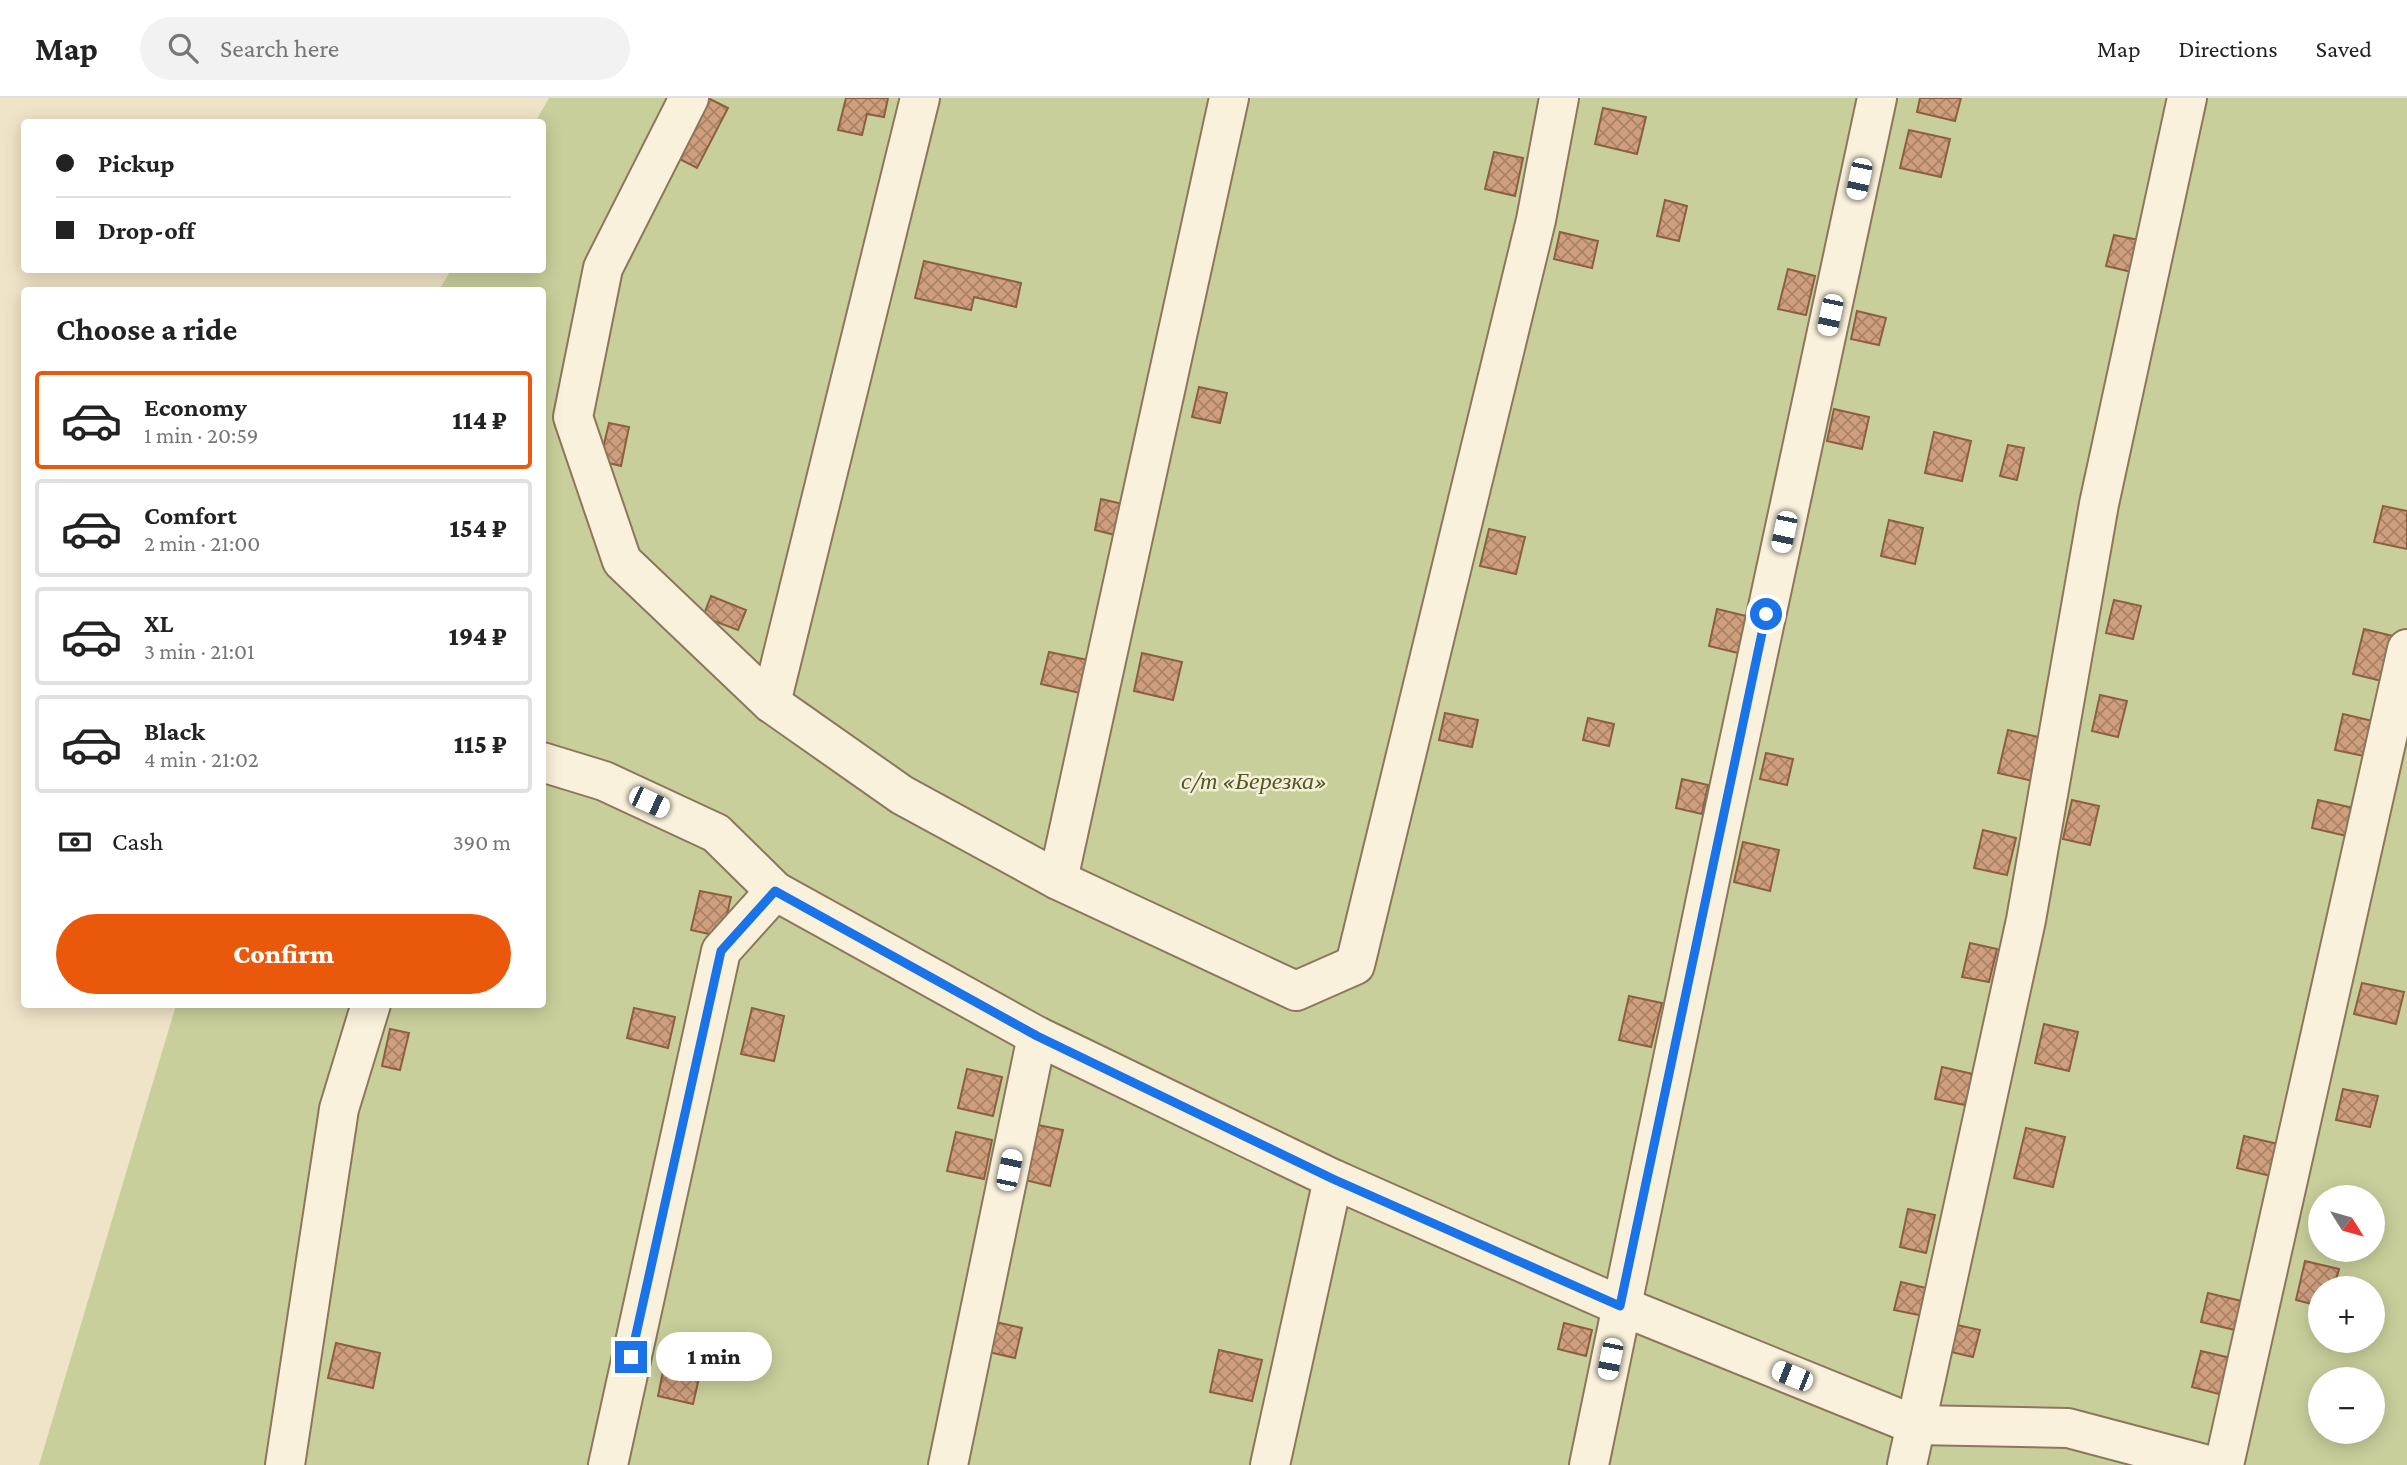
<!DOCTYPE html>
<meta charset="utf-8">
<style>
:root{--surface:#fff;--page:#f2f2f2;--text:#222;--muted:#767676;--line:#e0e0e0;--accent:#ea580c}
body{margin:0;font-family:"Crimson Pro",serif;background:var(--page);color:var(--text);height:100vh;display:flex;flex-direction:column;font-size:26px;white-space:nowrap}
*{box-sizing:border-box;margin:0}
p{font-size:23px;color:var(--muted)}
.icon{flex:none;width:38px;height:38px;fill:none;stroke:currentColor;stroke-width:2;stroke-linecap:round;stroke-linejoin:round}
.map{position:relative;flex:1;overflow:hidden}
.side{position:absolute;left:21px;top:189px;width:525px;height:721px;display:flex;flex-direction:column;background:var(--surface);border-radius:7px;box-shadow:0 4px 18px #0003}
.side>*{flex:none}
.banner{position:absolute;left:21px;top:21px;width:525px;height:154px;border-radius:7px;box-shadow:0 4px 18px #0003;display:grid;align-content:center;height:154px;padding:0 35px;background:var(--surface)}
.needle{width:46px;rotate:127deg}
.tools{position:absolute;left:2308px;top:1087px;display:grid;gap:14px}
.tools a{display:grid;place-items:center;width:77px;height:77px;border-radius:50%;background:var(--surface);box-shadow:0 4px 18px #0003;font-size:35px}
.end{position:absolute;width:32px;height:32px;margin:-16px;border:9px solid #1a73e8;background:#fff;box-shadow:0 0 0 4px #fff}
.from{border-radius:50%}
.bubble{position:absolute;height:49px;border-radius:24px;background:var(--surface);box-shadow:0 4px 18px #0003;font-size:23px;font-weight:800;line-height:49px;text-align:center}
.car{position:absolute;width:21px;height:42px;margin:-21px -10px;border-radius:9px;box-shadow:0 0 5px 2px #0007;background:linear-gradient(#fff 24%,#345 0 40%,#fff 0 76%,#345 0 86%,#fff 0)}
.banner b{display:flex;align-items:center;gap:24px;height:66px;font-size:26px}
.banner b+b{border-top:2px solid var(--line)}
.banner i{width:18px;height:18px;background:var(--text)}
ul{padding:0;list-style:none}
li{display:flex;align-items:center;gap:21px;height:98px;margin:0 14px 10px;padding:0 21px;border:4px solid var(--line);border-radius:7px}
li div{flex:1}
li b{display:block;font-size:26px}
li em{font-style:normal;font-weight:800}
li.current{border-color:var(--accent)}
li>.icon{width:63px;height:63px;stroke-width:1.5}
h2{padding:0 35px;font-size:32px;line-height:84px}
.pay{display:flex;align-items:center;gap:18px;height:77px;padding:0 35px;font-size:26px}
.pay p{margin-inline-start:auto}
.button{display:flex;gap:14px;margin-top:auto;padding:14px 35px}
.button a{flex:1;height:80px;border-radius:42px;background:var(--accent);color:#fff;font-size:28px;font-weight:800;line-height:80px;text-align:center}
header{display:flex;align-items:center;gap:42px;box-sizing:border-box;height:98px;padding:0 35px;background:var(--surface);border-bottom:2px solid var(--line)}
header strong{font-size:33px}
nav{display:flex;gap:38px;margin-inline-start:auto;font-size:24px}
.search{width:490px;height:63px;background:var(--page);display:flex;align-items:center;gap:18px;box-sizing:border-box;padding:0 24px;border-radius:38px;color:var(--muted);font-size:26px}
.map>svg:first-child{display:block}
.garden{fill:#c9cf9b;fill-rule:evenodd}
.building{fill:url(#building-cross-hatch);stroke:#8d5f41;stroke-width:2}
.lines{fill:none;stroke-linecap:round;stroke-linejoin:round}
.minor-casing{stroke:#8d765c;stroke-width:42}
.minor{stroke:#faf1dc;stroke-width:38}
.route{stroke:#1a73e8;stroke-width:9}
.labels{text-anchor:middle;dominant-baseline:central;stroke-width:5;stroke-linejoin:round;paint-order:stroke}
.park-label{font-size:24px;font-style:italic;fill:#4d5a26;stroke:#f7eed8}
</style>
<header>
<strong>Map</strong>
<div class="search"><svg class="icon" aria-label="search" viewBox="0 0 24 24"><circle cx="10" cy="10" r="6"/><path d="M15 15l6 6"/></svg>Search here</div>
<nav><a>Map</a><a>Directions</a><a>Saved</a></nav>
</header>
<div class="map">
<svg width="2407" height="1367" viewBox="0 0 2407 1367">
<defs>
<pattern id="building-cross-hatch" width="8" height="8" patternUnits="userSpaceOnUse" patternTransform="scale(1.75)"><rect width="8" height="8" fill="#cf9f7d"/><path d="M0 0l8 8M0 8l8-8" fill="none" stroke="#a98266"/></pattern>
</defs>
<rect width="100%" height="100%" fill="#f0e4c8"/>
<path class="garden" d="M549 0H2407V1367H39L176 907 542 906V192H439L451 172H542V24H535ZM2320 1099H2373V1152H2320ZM2320 1190H2373V1242H2320ZM2320 1281H2373V1334H2320Z"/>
<g class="building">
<path d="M708 0 728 10 697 70 672 57Z"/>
<path d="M846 0H888L884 19 867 16 862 37 838 32Z"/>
<path d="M1920 0H1961L1955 23 1917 14Z"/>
<path d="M1603 10 1646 19 1637 56 1595 46Z"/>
<path d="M1909 32 1950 41 1941 79 1900 70Z"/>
<path d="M1494 54 1523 60 1515 98 1485 91Z"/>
<path d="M1665 102 1687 108 1679 143 1657 138Z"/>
<path d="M1560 134 1598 143 1592 170 1554 161Z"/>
<path d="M2114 137 2144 143 2136 175 2106 168Z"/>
<path d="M924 163 1021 185 1016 209 974 199 971 212 915 200Z"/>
<path d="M1788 171 1815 178 1806 217 1778 211Z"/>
<path d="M1857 213 1886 220 1879 247 1851 241Z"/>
<path d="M1199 289 1227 295 1220 325 1192 319Z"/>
<path d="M1834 311 1869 319 1862 351 1827 343Z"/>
<path d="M609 325 629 329 621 368 600 363Z"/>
<path d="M1934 334 1971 343 1962 383 1925 375Z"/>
<path d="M2008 347 2024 350 2017 382 2000 378Z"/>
<path d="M1101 401 1127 407 1119 438 1095 432Z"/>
<path d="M2383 408 2407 413V451L2374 444Z"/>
<path d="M1889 422 1923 430 1915 466 1881 458Z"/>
<path d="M1489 431 1525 439 1516 476 1480 468Z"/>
<path d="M711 498 746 512 738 532 703 519Z"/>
<path d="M2114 502 2141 508 2133 541 2106 535Z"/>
<path d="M1717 511 1746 518 1738 555 1709 548Z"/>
<path d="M2364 531 2393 538 2382 583 2353 576Z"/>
<path d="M1049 554 1088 562 1080 595 1041 586Z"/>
<path d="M1142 555 1182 564 1173 602 1134 593Z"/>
<path d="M2100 597 2127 603 2118 639 2092 633Z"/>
<path d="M1445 615 1478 622 1472 649 1439 642Z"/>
<path d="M2343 616 2377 624 2369 659 2335 652Z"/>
<path d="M1588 620 1614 626 1609 648 1583 642Z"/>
<path d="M2008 632 2047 641 2037 684 1998 675Z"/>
<path d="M1766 655 1793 661 1787 687 1760 681Z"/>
<path d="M1682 681 1708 687 1702 716 1676 710Z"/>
<path d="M2072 702 2099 708 2090 747 2063 741Z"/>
<path d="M2318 702 2358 711 2351 739 2312 730Z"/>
<path d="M1983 732 2016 740 2007 777 1974 770Z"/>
<path d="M1743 744 1779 752 1770 793 1734 784Z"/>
<path d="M700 793 731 799 722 839 691 832Z"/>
<path d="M1970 845 1997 851 1989 884 1962 879Z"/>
<path d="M2362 885 2404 894 2396 926 2354 916Z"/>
<path d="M1629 898 1662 905 1651 949 1619 942Z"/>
<path d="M634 910 675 919 668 950 627 940Z"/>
<path d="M752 910 784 918 774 963 741 956Z"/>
<path d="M2044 926 2078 934 2069 973 2035 965Z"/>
<path d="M390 931 409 935 400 972 382 968Z"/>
<path d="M1942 969 1973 976 1965 1007 1935 1001Z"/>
<path d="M967 971 1002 979 993 1018 958 1010Z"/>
<path d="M2343 991 2378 998 2370 1029 2336 1022Z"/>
<path d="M1038 1027 1063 1032 1050 1088 1025 1082Z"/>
<path d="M2026 1030 2065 1039 2053 1089 2014 1080Z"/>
<path d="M956 1034 992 1042 984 1081 947 1073Z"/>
<path d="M2244 1038 2278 1046 2271 1078 2237 1070Z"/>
<path d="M1908 1111 1935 1117 1926 1155 1900 1149Z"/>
<path d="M2305 1163 2339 1171 2334 1190H2320V1208L2296 1202Z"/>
<path d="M1901 1184 1930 1191 1924 1218 1894 1212Z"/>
<path d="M2208 1195 2246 1204 2239 1233 2201 1224Z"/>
<path d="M991 1223 1022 1230 1015 1260 984 1253Z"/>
<path d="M1564 1225 1592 1232 1586 1258 1558 1251Z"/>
<path d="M1957 1227 1980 1232 1973 1259 1951 1254Z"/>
<path d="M336 1245 380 1255 373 1290 328 1280Z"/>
<path d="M1219 1252 1262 1262 1252 1303 1210 1294Z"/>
<path d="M2201 1253 2231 1260 2223 1297 2192 1289Z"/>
<path d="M666 1259 702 1267 693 1306 658 1298Z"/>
</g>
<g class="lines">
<defs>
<g id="minor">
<path d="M689 0 603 170 573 319 622 463 771 605 902 697 1058 782 1296 893 1355 867 1536 122 1559 0"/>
<path d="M771 605 920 0"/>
<path d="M542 664 604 683 716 735 775 793 1037 938 1333 1081 1621 1208 1915 1327 2068 1330 2208 1367"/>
<path d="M1058 782 1229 0"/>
<path d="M285 1367 339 1011 371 906"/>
<path d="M608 1367 721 853 775 793"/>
<path d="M948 1367 1037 938"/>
<path d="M1270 1367 1333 1081"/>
<path d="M1589 1367 1720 733 1877 0"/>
<path d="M1907 1367 2026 822 2099 406 2187 0"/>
<path d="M2224 1367 2407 551"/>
</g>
</defs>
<use href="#minor" class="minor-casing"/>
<use href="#minor" class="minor"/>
</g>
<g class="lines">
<path class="route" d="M631 1259 721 853 775 793 1037 938 1333 1081 1620 1208 1766 516"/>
</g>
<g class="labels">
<g class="park-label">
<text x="1254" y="682">с/т «Березка»</text>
</g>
</g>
</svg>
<div class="tools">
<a><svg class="needle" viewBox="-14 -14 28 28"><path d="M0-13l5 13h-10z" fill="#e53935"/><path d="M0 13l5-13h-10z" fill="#767676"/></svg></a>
<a>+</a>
<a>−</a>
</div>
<i class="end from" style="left:1766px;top:516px"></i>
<i class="end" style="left:631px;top:1259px"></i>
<div class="bubble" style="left:656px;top:1234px;width:116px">1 min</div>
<i class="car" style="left:1859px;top:81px;rotate:192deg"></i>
<i class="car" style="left:1830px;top:217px;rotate:192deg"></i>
<i class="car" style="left:1784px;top:434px;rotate:192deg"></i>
<i class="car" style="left:649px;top:704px;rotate:115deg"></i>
<i class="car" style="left:1009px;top:1072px;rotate:12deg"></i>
<i class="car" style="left:1610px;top:1261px;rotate:191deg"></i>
<i class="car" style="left:1792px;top:1278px;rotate:292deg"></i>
<div class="banner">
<b><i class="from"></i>Pickup</b>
<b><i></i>Drop-off</b>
</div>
<section class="side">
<h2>Choose a ride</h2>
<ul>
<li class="current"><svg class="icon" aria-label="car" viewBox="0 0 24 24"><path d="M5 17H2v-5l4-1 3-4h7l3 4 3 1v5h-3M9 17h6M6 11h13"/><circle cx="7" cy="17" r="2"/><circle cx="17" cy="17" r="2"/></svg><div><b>Economy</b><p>1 min · 20:59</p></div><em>114 ₽</em></li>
<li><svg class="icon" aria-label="car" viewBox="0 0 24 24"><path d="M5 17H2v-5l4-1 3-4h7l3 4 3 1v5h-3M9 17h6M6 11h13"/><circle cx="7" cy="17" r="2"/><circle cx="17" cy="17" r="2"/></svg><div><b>Comfort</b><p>2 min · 21:00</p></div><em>154 ₽</em></li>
<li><svg class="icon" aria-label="car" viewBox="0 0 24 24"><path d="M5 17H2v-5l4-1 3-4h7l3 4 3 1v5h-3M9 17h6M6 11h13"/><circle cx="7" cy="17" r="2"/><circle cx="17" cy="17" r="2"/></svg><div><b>XL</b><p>3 min · 21:01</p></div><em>194 ₽</em></li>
<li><svg class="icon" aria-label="car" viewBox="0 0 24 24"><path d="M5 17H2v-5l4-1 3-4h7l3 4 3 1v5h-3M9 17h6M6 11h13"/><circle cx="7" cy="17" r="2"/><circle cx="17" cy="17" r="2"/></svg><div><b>Black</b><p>4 min · 21:02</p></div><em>115 ₽</em></li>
</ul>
<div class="pay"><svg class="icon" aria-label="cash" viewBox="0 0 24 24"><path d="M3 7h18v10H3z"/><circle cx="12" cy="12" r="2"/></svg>Cash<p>390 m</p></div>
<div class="button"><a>Confirm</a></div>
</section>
</div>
